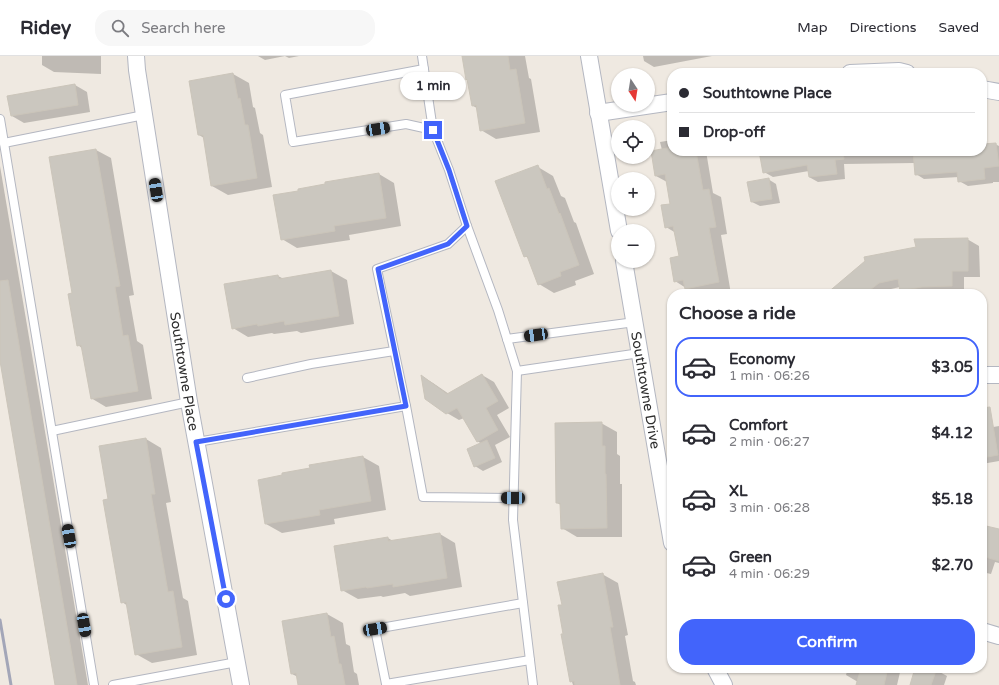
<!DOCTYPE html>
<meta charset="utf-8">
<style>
:root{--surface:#fff;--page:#f7f7f7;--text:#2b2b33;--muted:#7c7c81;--line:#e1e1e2;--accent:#4264fb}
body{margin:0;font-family:"Varela Round",sans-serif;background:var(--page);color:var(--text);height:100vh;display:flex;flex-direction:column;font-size:15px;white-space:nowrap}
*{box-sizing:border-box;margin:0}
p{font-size:13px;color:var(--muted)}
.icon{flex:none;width:22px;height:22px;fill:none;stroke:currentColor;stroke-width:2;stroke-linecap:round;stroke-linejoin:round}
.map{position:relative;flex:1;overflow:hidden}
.panel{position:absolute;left:667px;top:233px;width:320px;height:384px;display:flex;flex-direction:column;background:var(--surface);border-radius:16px;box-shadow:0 1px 3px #0004}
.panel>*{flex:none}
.hud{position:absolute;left:667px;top:12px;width:320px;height:88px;border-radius:16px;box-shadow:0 1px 3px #0004;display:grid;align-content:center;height:88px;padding:0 12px;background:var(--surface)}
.needle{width:26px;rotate:168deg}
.tools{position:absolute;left:611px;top:12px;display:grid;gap:8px}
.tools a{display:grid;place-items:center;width:44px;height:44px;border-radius:50%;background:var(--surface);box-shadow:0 1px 3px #0004;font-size:20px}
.end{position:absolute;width:18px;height:18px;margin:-9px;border:5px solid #4264fb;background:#fff;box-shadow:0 0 0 2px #fff}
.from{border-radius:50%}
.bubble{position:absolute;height:28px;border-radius:14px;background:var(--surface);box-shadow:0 1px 3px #0004;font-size:13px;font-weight:700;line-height:28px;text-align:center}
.car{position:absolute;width:12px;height:24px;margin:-12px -6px;border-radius:5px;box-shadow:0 0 3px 1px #0007;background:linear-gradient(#222 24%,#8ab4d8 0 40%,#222 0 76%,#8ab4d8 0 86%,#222 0)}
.hud b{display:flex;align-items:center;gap:14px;height:38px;font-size:15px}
.hud b+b{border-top:1px solid var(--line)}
.hud i{width:10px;height:10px;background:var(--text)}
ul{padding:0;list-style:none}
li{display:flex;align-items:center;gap:12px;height:60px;margin:0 8px 6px;padding:0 4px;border:2px solid transparent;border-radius:16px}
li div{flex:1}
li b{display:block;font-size:15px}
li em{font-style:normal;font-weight:700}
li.active{border-color:var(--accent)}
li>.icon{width:36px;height:36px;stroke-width:1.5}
h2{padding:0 12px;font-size:18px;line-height:48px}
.action{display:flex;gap:8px;margin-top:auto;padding:8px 12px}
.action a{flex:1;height:46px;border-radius:16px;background:var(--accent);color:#fff;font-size:16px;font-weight:700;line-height:46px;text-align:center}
header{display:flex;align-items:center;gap:24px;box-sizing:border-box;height:56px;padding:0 20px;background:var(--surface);border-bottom:1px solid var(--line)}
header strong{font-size:19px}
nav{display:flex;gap:22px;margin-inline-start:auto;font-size:14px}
.search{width:280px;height:36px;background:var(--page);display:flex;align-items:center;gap:10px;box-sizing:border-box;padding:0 14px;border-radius:16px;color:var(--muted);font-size:15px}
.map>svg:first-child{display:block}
.shadow{fill:#0003}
.building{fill:#cbc7bf;stroke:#cbc5ba}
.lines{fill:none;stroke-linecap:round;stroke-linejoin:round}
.lane-casing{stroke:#b4b7c1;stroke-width:10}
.street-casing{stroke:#b4b7c1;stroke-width:18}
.lane{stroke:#fff;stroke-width:8}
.street{stroke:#fff;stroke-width:16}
.rail{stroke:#a3a6b8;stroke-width:3}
.route{stroke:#4264fb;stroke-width:5}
.labels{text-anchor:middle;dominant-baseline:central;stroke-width:3;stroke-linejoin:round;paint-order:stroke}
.street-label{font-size:14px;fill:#2e2e2e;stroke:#fff}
</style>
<header>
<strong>Ridey</strong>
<div class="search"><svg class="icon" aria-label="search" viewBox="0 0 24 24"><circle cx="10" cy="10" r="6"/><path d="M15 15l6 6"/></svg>Search here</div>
<nav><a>Map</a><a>Directions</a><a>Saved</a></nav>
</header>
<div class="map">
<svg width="999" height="629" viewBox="0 0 999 629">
<rect width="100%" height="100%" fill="#efe9e1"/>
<g class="shadow">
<path d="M42 0H101V18L54 16 42 9Z"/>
<path d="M258 0H299L289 2 285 0 265 4Z"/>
<path d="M463 0H525L529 22 531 23 540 76 496 83 481 74 477 52 473 50Z"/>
<path d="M643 0H712L654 11 644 5Z"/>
<path d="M233 18 249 27 253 51 255 52 260 77 263 79 272 131 228 139 212 130 204 82 199 79Z"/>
<path d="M75 29 87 36 90 56 24 67 12 60Z"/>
<path d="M672 84V95H706L713 137 721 141 727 178 721 179 731 238H687L686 232 675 225 680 201 676 177 666 171 671 149 667 126 656 120 662 94 660 86Z"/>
<path d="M982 85 988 88H995L999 90V126H993V127L968 130 959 125V121L924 123 916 118 915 107 844 108 845 123 818 126 809 121V115L773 121 764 116 760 95H982Z"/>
<path d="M96 94 111 102 134 239 129 240 137 285 143 289 152 343 106 351 91 342 83 293 78 289 74 238Z"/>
<path d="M0 110 88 629H56L0 301Z"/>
<path d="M538 111 553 120 561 140 565 142 574 166 576 167 594 218 575 225 576 229 554 237 539 228 530 203 525 200Z"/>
<path d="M379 118 394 127 401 170 349 179 350 184 297 192 282 183Z"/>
<path d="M768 123 776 128 780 147 760 150 752 146Z"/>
<path d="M967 183 979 190 980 221H964V237L907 238 901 234 900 231 891 233 885 238H827Z"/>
<path d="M331 215 347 224 354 268 301 277 297 275 274 278 272 277 248 281 233 272 278 220 284 223Z"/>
<path d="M482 319 494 326 509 352 497 359 510 381 495 389 502 406 483 415 475 410 482 388 477 385 464 362 459 364 447 357 423 321 433 327 449 338Z"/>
<path d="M601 367 617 376V398L620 400V428H622V481H577L562 472 561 449 557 447Z"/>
<path d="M999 370V405L982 408V373Z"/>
<path d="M146 383 161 392 171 446 166 447 183 542 188 545 197 599 152 607 136 598 128 550 122 546 109 444Z"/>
<path d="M363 401 379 410 386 454 334 463 335 468 282 477 266 468Z"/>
<path d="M982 470 999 474V507L995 506 991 518 982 516Z"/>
<path d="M440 478 455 487 462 531 410 540 405 537 383 541 381 540 358 543 342 534 388 482 393 485Z"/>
<path d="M602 518 618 527 628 579 625 580 633 625 635 626 636 629H573L572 626 571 625 565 578 563 550Z"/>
<path d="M327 558 343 567 346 588 350 590 354 616 357 618 359 629H299L298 621 292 618Z"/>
<path d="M848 612H901L897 629H857L858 626 846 619Z"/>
<path d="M916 612H930L936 614 947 620 944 629H911Z"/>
</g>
<g class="building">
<path d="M462 0H508L510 14 516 13 525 67 480 75 476 49 472 50 467 23 466 24Z"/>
<path d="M233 17 238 43 240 42 245 69H248L257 122 211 130 203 79H198L189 25Z"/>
<path d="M75 28 78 49 11 60 7 40Z"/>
<path d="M996 87 999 110 984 112 985 123 958 126 957 116 915 119 913 95H982V88Z"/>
<path d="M672 91V95H696L703 134 709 133 716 171 709 172 719 226 685 233 683 224 674 226 670 202 679 200 673 170 665 172 661 149 670 148 665 118 655 120 651 95Z"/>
<path d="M96 93 120 230 115 231 123 280 128 279 138 335 91 343 81 289 77 290 68 238 72 237 49 101Z"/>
<path d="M759 95H843L844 103 835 104 837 118 809 121 807 109 763 117Z"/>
<path d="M538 109 547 133 549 132 559 158 560 157 579 209 560 216 561 220 538 229 527 200 524 201 495 125Z"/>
<path d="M379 117 386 162 334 170 335 175 281 184 273 139 298 135V133L325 128V126Z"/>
<path d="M769 122 772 143 751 146 747 126Z"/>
<path d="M968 182V215H952V230L922 231 900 235 898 223 879 227 865 238H826L865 205 864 201 916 191 914 183Z"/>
<path d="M331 214 339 260 285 269 284 265 258 270 257 268 232 273 224 228 278 219 279 223Z"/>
<path d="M8 224 32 365 77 629H55L0 305V225Z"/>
<path d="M482 318 498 345 486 352 498 374 477 386 457 352 446 358 425 343 421 319 447 338Z"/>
<path d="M990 351 998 399 982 402V352Z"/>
<path d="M602 366V390H605V418H606L607 472 561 473 560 447H556L555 367Z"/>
<path d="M146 382 155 438H151L168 536 173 535 182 591 135 599 126 546 121 547 103 444 108 443 99 390Z"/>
<path d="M487 384 495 402 474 411 467 393Z"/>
<path d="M363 400 371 445 319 454 320 459 265 468 258 424 282 419V417L310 412 309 409Z"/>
<path d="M982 469 999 473V505L982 500Z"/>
<path d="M440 477 447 522 393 531V528L367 532 366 531 341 535 334 490 388 481V485Z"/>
<path d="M603 517 613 571H610L620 629H575L574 625 570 626 561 578H563L558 549H562L557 526Z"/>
<path d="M327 557 331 581 334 580 339 608H341L345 629H298L296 617 291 618 282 565Z"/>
<path d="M861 612H888L884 629H856Z"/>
<path d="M915 612H937L931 629H910Z"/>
</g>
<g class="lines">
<defs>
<g id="lane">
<path d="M422 0 433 74 449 114 467 170 498 254 517 315 513 464 533 629"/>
<path d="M424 13 285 39 293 86 406 68 433 74"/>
<path d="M0 63 94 629"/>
<path d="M4 87 144 59"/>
<path d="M507 283 635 266"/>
<path d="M517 315 640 297"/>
<path d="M247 322 311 308 394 295"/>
<path d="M406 350 423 441 513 442"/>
<path d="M52 375 189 346"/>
<path d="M197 386 406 350 377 213 448 188 467 170"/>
<path d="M523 547 375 573 386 628 530 604"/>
<path d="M113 629 237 606"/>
</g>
<g id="street">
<path id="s1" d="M136 0 137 14 189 346 241 629"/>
<path d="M589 0 619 175"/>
<path d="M850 17 899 15 907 17"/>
<path d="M982 33 999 36"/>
<path d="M598 57 672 46"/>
<path id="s2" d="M624 205 672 487"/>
<path d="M982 319H999"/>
<path d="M982 575 999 580"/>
<path d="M715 612 724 629"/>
</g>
</defs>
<use href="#lane" class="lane-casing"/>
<use href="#street" class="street-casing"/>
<use href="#lane" class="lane"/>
<use href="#street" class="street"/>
<path class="rail" d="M0 564 11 629"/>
</g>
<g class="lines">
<path class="route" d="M226 543 196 386 406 350 378 213 448 188 467 170 449 114 433 74"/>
</g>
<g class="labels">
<g class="street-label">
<text stroke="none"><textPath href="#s1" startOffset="319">Southtowne Place</textPath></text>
<text stroke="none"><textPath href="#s2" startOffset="131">Southtowne Drive</textPath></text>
</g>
</g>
</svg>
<div class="tools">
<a><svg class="needle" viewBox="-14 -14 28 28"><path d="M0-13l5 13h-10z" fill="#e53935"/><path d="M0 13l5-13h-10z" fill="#7c7c81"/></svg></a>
<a><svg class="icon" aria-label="locate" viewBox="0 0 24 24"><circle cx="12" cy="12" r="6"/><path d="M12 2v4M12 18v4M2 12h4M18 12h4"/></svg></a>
<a>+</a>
<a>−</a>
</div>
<i class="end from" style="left:226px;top:543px"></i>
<i class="end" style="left:433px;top:74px"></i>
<div class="bubble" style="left:400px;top:16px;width:66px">1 min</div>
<i class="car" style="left:378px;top:73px;rotate:81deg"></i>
<i class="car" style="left:156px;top:134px;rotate:351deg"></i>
<i class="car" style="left:536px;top:279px;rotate:262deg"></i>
<i class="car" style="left:513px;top:442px;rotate:271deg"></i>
<i class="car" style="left:69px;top:480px;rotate:350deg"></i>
<i class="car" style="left:84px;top:569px;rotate:170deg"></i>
<i class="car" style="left:375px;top:573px;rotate:80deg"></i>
<div class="hud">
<b><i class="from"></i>Southtowne Place</b>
<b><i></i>Drop-off</b>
</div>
<section class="panel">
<h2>Choose a ride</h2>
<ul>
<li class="active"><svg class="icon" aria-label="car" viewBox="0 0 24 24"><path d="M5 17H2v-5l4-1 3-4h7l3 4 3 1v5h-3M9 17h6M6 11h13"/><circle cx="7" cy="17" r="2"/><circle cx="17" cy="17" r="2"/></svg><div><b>Economy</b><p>1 min · 06:26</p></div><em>$3.05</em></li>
<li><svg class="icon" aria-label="car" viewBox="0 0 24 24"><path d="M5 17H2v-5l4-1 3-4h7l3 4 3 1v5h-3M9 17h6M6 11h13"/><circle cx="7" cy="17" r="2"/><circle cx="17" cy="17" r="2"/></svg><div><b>Comfort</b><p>2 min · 06:27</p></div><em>$4.12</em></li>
<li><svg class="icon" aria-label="car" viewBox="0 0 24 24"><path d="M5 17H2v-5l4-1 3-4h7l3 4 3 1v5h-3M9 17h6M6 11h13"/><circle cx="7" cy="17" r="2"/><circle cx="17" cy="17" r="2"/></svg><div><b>XL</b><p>3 min · 06:28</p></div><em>$5.18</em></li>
<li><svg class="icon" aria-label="car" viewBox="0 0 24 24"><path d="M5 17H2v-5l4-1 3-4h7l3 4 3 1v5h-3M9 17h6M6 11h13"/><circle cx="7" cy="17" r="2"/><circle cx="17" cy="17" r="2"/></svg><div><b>Green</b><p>4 min · 06:29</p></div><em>$2.70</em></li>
</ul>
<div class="action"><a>Confirm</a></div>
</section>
</div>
